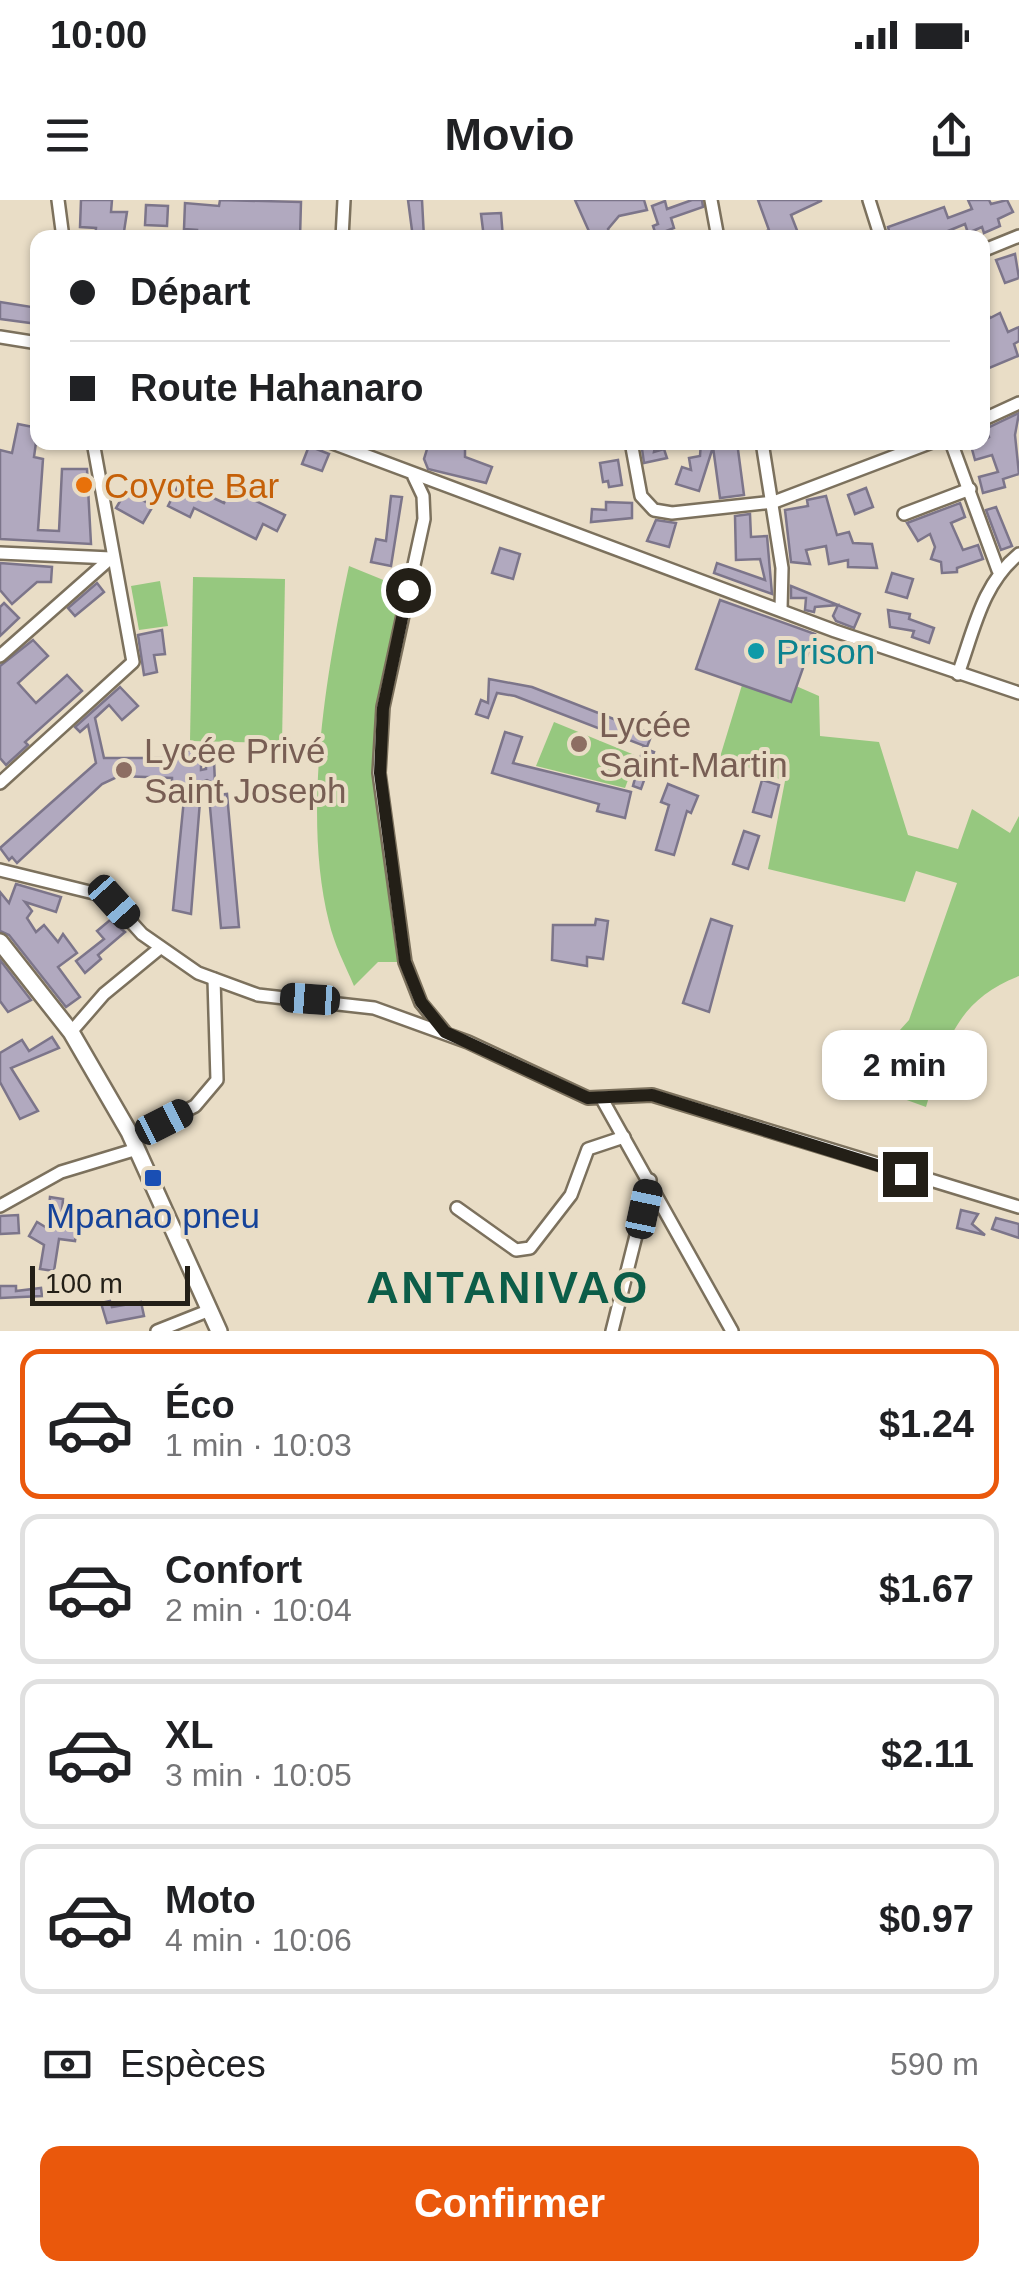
<!DOCTYPE html>
<html lang="fr">
<meta charset="utf-8">
<style>
:root{--surface:#fff;--page:#f2f2f2;--text:#202124;--muted:#757577;--line:#e0e0e0;--accent:#ea580c}
body{margin:0;font-family:Arial,sans-serif;background:var(--page);color:var(--text);height:100vh;display:flex;flex-direction:column;font-size:38px;white-space:nowrap}
*{box-sizing:border-box;margin:0}
p{font-size:32px;color:var(--muted)}
.icon{flex:none;width:55px;height:55px;fill:none;stroke:currentColor;stroke-width:2;stroke-linecap:round;stroke-linejoin:round}
.map{position:relative;height:1131px;overflow:hidden}
.details{display:flex;flex-direction:column;background:var(--surface);flex:1}
.details>*{flex:none}
.top-card{position:absolute;left:30px;top:30px;width:960px;height:220px;border-radius:20px;box-shadow:0 2px 8px #0004;display:grid;align-content:center;height:220px;padding:0 40px;background:var(--surface)}
.scale{position:absolute;left:30px;bottom:25px;width:160px;box-sizing:border-box;padding-left:10px;border:5px solid #231f17;border-top:0;font-size:28px;line-height:35px;white-space:nowrap;color:#231f17;-webkit-text-stroke:8px #e9ddc6;paint-order:stroke}
.end{position:absolute;width:45px;height:45px;margin:-22px;border:12px solid #231f17;background:#fff;box-shadow:0 0 0 5px #fff}
.from{border-radius:50%}
.bubble{position:absolute;height:70px;border-radius:20px;background:var(--surface);box-shadow:0 2px 8px #0004;font-size:32px;font-weight:600;line-height:70px;text-align:center}
.car{position:absolute;width:30px;height:60px;margin:-30px -15px;border-radius:12px;box-shadow:0 0 8px 2px #0007;background:linear-gradient(#222 24%,#8ab4d8 0 40%,#222 0 76%,#8ab4d8 0 86%,#222 0)}
.top-card b{display:flex;align-items:center;gap:35px;height:95px;font-size:38px}
.top-card b+b{border-top:2px solid var(--line)}
.top-card i{width:25px;height:25px;background:var(--text)}
ul{padding:18px 0 0;list-style:none}
li{display:flex;align-items:center;gap:30px;height:150px;margin:0 20px 15px;padding:0 20px;border:5px solid var(--line);border-radius:20px}
li div{flex:1}
li b{display:block;font-size:38px}
li em{font-style:normal;font-weight:600}
li.on{border-color:var(--accent)}
li>.icon{width:90px;height:90px;stroke-width:1.5}
.pay{display:flex;align-items:center;gap:25px;height:110px;padding:0 40px;font-size:38px}
.pay p{margin-inline-start:auto}
.action{display:flex;gap:20px;margin-top:auto;padding:20px 40px}
.action a{flex:1;height:115px;border-radius:20px;background:var(--accent);color:#fff;font-size:40px;font-weight:600;line-height:115px;text-align:center}
.status{display:flex;justify-content:space-between;align-items:center;height:70px;padding:0 50px;background:var(--surface);direction:ltr}
.status svg{height:28px;fill:currentColor}
header{display:flex;justify-content:space-between;align-items:center;height:130px;padding:0 40px;background:var(--surface);font-size:45px;font-weight:600}
.map>svg:first-child{display:block}
.green{fill:#96c87f}
.building{fill:#b1a9bf;stroke:#7c758a;stroke-width:2.5}
.lines{fill:none;stroke-linecap:round;stroke-linejoin:round}
.minor-casing{stroke:#7c715d;stroke-width:16}
.secondary-casing{stroke:#7c715d;stroke-width:20}
.minor{stroke:#fff;stroke-width:11}
.secondary{stroke:#fff;stroke-width:15}
.route{stroke:#231f17;stroke-width:12}
.food-dot{fill:#e8710a;stroke:#e9ddc6;stroke-width:4}
.culture-dot{fill:#0f9aa8;stroke:#e9ddc6;stroke-width:4}
.education-dot{fill:#8d6e63;stroke:#e9ddc6;stroke-width:4}
.transit-dot{fill:#1a4fb4;stroke:#e9ddc6;stroke-width:4}
.labels{text-anchor:middle;dominant-baseline:central;stroke-width:8;stroke-linejoin:round;paint-order:stroke}
.food-label{font-size:35px;fill:#c56008;stroke:#e9ddc6;text-anchor:start}
.culture-label{font-size:35px;fill:#0d838f;stroke:#e9ddc6;text-anchor:start}
.education-label{font-size:35px;fill:#785e54;stroke:#e9ddc6;text-anchor:start}
.transit-label{font-size:35px;fill:#164399;stroke:#e9ddc6}
.district-label{font-size:45px;font-weight:bold;letter-spacing:2.5px;fill:#0c5d48;stroke:#e9ddc6}
</style>
<div class="status"><b>10:00</b><svg viewBox="0 0 49 12"><path d="M0 12V9h3v3zM5 12V6h3v6zM10 12V3h3v9zM15 12V0h3v12zM26 1h20v11H26zM47 4h2v5h-2z"/></svg></div>
<header><svg class="icon" aria-label="menu" viewBox="0 0 24 24"><path d="M4 6h16M4 12h16M4 18h16"/></svg>Movio<svg class="icon" aria-label="share" viewBox="0 0 24 24"><path d="M12 15V3M7 8l5-5 5 5M5 13v7h14v-7"/></svg></header>
<div class="map">
<svg width="1019" height="1131" viewBox="0 0 1019 1131">
<rect width="100%" height="100%" fill="#e9ddc6"/>
<g class="green">
<path d="M349 366 408 390 391 468 379 573 405 762H378L354 786C345 765 334 744 329 722 302 615 326 472 349 366Z"/>
<path d="M193 377 285 379 282 543 190 541Z"/>
<path d="M160 381 168 426 139 430 131 386Z"/>
<path d="M742 485 790 502 796 486 819 496 820 536 879 542 908 635 958 649 972 609 1010 633 1019 616V776C954 801 945 847 926 907L871 887V862L909 820 957 683 916 671 905 702 768 669 785 581 720 557Z"/>
<path d="M554 522 637 556 625 588 536 566Z"/>
</g>
<g class="building">
<path d="M81 0H112L111 12H127L123 38H95L96 28 80 27Z"/>
<path d="M220 0 301 2 300 38H196L197 30 184 29 185 3 219 6Z"/>
<path d="M408 0H422L424 38H413Z"/>
<path d="M575 0H644L647 10 619 16 608 29 611 38H592Z"/>
<path d="M692 0H702L703 7 671 18 674 28 656 35 653 26 658 24 652 6 665 1 667 9Z"/>
<path d="M758 0H821V1L791 15 800 38H752L769 30Z"/>
<path d="M968 0H989L991 4 1007 0 1013 12 998 19 1000 26 984 33 982 27 968 33 965 24 948 31 951 38H891L888 27 944 7 948 18 972 9Z"/>
<path d="M146 5 168 6 167 26 145 25Z"/>
<path d="M501 13 503 38H484L481 14Z"/>
<path d="M1015 54 1019 78 1005 83 996 60Z"/>
<path d="M982 100 990 118 1000 113 1008 132 1019 127V141L1014 144 1018 156 982 171 986 144Z"/>
<path d="M0 102 38 108V124L0 119Z"/>
<path d="M1019 213 1015 235 1019 274 1003 279 1005 287 983 293 979 277 998 272 992 255 975 260 970 242H982L989 237 985 229Z"/>
<path d="M18 224 38 228 34 257 43 259 38 330 59 331 62 269H87L91 344 0 339V250L12 253Z"/>
<path d="M449 242H465V257L492 267 486 283 428 269 424 259 428 246H449Z"/>
<path d="M641 242H656L654 252 664 249 667 258 644 263Z"/>
<path d="M701 242H737L744 295 720 298 713 247 699 291 676 284 682 267 691 270 689 258 700 256Z"/>
<path d="M309 246 329 254 322 271 302 264Z"/>
<path d="M618 260 622 285 609 287 608 281 603 282 600 263Z"/>
<path d="M180 282 224 303 231 289 285 315 277 331 263 324 256 339 194 308 190 317 168 306Z"/>
<path d="M866 288 873 307 855 314 848 295Z"/>
<path d="M126 291 153 306 143 323 116 308Z"/>
<path d="M391 296 402 297 391 366 371 362 376 339 386 341Z"/>
<path d="M826 296 837 335 849 332 853 343 872 344 877 368 848 367V360L829 364 826 346 806 350 810 364 791 362 785 310 808 306 807 300Z"/>
<path d="M606 302 632 303V318L591 322 592 309 606 310Z"/>
<path d="M960 303 965 317 951 323 963 350 978 345 983 359 957 368V372L942 373 941 362 931 359 935 347 930 334 918 341 907 323Z"/>
<path d="M996 307 1012 346 1001 350 986 310Z"/>
<path d="M750 314 751 337 767 336 772 394 714 373 717 363 765 380 760 359 736 360 735 316Z"/>
<path d="M656 320 676 323 669 347 647 341Z"/>
<path d="M500 348 520 354 513 379 492 373Z"/>
<path d="M0 363 52 367 51 382H37L12 404 0 390Z"/>
<path d="M892 373 913 379 907 398 886 392Z"/>
<path d="M97 383 104 392 75 416 68 408Z"/>
<path d="M791 386 860 414 854 428 836 421 833 416 838 405 815 407 814 412 805 410 806 398H791Z"/>
<path d="M720 400 815 434 791 502 696 469Z"/>
<path d="M4 403 19 418 0 436V407Z"/>
<path d="M888 410 910 414 909 419 934 428 929 443 912 437 914 431 890 427Z"/>
<path d="M162 430 165 454 154 455 157 472 144 475 138 435Z"/>
<path d="M33 440 48 456 18 483 36 503 67 475 82 491 25 542 28 545 6 565 0 558V466Z"/>
<path d="M489 479 532 487 652 534 647 547 515 496 497 493 488 518 476 514 481 500 488 503Z"/>
<path d="M120 487 138 506 122 520 109 505 95 518 104 558H184V552L195 549 201 552V570L206 569V560H214L215 584 207 580 185 589V585H172V578L119 576 102 584 17 663 12 657 9 660 0 648 96 563 88 525 80 532 75 527Z"/>
<path d="M505 532 522 537 513 563 631 592 625 618 597 611 599 604 492 573Z"/>
<path d="M643 548 654 552 641 589 633 586Z"/>
<path d="M762 580 779 585 771 617 753 612Z"/>
<path d="M668 584 698 596 691 613 687 611 674 655 656 650 669 605 661 602Z"/>
<path d="M227 594 239 727 221 728 209 596Z"/>
<path d="M184 599 200 601 191 714 173 710Z"/>
<path d="M744 631 759 636 748 669 733 664Z"/>
<path d="M16 684 61 697 56 712 25 702 32 711 27 718 36 732 44 725 58 742 63 734 77 753 58 767 80 797 66 807 9 735 0 731V692L9 703Z"/>
<path d="M596 719 608 721 603 759 587 757V766L552 760 553 725H595Z"/>
<path d="M711 719 732 726 709 812 683 803Z"/>
<path d="M110 720 125 732 98 755 101 759 85 773 76 761 104 739 97 731Z"/>
<path d="M0 760 31 800 8 812 0 801Z"/>
<path d="M52 837 59 848 11 868 38 911 20 919 0 882V853L22 840 29 851Z"/>
<path d="M50 997 63 999 61 1023 77 1026 75 1041 59 1039 54 1071 40 1069 44 1045 29 1036 37 1022 47 1028Z"/>
<path d="M961 1010 978 1014 972 1024 985 1035 957 1028Z"/>
<path d="M18 1015 19 1033 0 1034V1016Z"/>
<path d="M996 1018 1019 1024V1038L992 1029Z"/>
<path d="M0 1086H16V1091L41 1088 42 1096 0 1098Z"/>
<path d="M110 1101 112 1107 141 1102 144 1116 107 1123 101 1103Z"/>
</g>
<g class="lines">
<defs>
<g id="minor">
<path d="M58 0 63 38"/>
<path d="M711 0 718 38"/>
<path d="M869 0 881 38"/>
<path d="M342 38 344 0"/>
<path d="M982 51 1019 36"/>
<path d="M0 137 38 143"/>
<path d="M982 220 1019 203"/>
<path d="M330 242 835 431 1019 493"/>
<path d="M631 242 641 296 654 310 672 313 774 302 932 242"/>
<path d="M762 242 782 368 781 409"/>
<path d="M951 242 998 370"/>
<path d="M414 277 423 296 424 319 383 507 379 573 405 762 421 803 445 832"/>
<path d="M904 314 970 289"/>
<path d="M0 353 111 358"/>
<path d="M0 456 111 358"/>
<path d="M958 474C974 430 982 384 1019 354"/>
<path d="M0 583 133 462 93 242"/>
<path d="M0 670 98 694 113 702 142 734 198 773 258 795 374 808 468 842 588 898 652 895 1019 1007"/>
<path d="M71 832 104 794 160 748"/>
<path d="M602 899 732 1131"/>
<path d="M132 938 195 906 217 880 214 779"/>
<path d="M0 1006 61 972 137 949"/>
<path d="M457 1008 516 1050 530 1048 571 995 588 949 624 937"/>
<path d="M157 1131 210 1110"/>
<path d="M612 1131 650 980"/>
</g>
<path id="secondary" d="M0 742 71 832 129 932 219 1131"/>
</defs>
<use href="#minor" class="minor-casing"/>
<use href="#secondary" class="secondary-casing"/>
<use href="#minor" class="minor"/>
<use href="#secondary" class="secondary"/>
</g>
<g class="lines">
<path class="route" d="M408 390 383 508 380 573 405 762 421 802 445 832 588 898 652 895 905 974"/>
</g>
<circle class="food-dot" cx="84" cy="285" r="10"/>
<circle class="culture-dot" cx="756" cy="451" r="10"/>
<g class="education-dot">
<circle cx="579" cy="544" r="10"/>
<circle cx="124" cy="570" r="10"/>
</g>
<rect class="transit-dot" x="143" y="968" width="20" height="20" rx="5"/>
<g class="labels">
<g class="food-label">
<text x="104" y="285">Coyote Bar</text>
</g>
<g class="culture-label">
<text x="776" y="451">Prison</text>
</g>
<g class="education-label">
<text x="599" y="524">Lycée<tspan x="599" dy="40">Saint-Martin</tspan></text>
<text x="144" y="550">Lycée Privé<tspan x="144" dy="40">Saint Joseph</tspan></text>
</g>
<g class="transit-label">
<text x="153" y="1015">Mpanao pneu</text>
</g>
<g class="district-label">
<text x="508" y="1087">ANTANIVAO</text>
</g>
</g>
</svg>
<div class="scale">100 m</div>
<i class="end from" style="left:408px;top:390px"></i>
<i class="end" style="left:905px;top:974px"></i>
<div class="bubble" style="left:822px;top:830px;width:165px">2 min</div>
<i class="car" style="left:114px;top:702px;rotate:138deg"></i>
<i class="car" style="left:310px;top:799px;rotate:274deg"></i>
<i class="car" style="left:164px;top:922px;rotate:63deg"></i>
<i class="car" style="left:644px;top:1009px;rotate:12deg"></i>
<div class="top-card">
<b><i class="from"></i>Départ</b>
<b><i></i>Route Hahanaro</b>
</div>
</div>
<section class="details">
<ul>
<li class="on"><svg class="icon" aria-label="car" viewBox="0 0 24 24"><path d="M5 17H2v-5l4-1 3-4h7l3 4 3 1v5h-3M9 17h6M6 11h13"/><circle cx="7" cy="17" r="2"/><circle cx="17" cy="17" r="2"/></svg><div><b>Éco</b><p>1 min · 10:03</p></div><em>$1.24</em></li>
<li><svg class="icon" aria-label="car" viewBox="0 0 24 24"><path d="M5 17H2v-5l4-1 3-4h7l3 4 3 1v5h-3M9 17h6M6 11h13"/><circle cx="7" cy="17" r="2"/><circle cx="17" cy="17" r="2"/></svg><div><b>Confort</b><p>2 min · 10:04</p></div><em>$1.67</em></li>
<li><svg class="icon" aria-label="car" viewBox="0 0 24 24"><path d="M5 17H2v-5l4-1 3-4h7l3 4 3 1v5h-3M9 17h6M6 11h13"/><circle cx="7" cy="17" r="2"/><circle cx="17" cy="17" r="2"/></svg><div><b>XL</b><p>3 min · 10:05</p></div><em>$2.11</em></li>
<li><svg class="icon" aria-label="car" viewBox="0 0 24 24"><path d="M5 17H2v-5l4-1 3-4h7l3 4 3 1v5h-3M9 17h6M6 11h13"/><circle cx="7" cy="17" r="2"/><circle cx="17" cy="17" r="2"/></svg><div><b>Moto</b><p>4 min · 10:06</p></div><em>$0.97</em></li>
</ul>
<div class="pay"><svg class="icon" aria-label="cash" viewBox="0 0 24 24"><path d="M3 7h18v10H3z"/><circle cx="12" cy="12" r="2"/></svg>Espèces<p>590 m</p></div>
<div class="action"><a>Confirmer</a></div>
</section>
